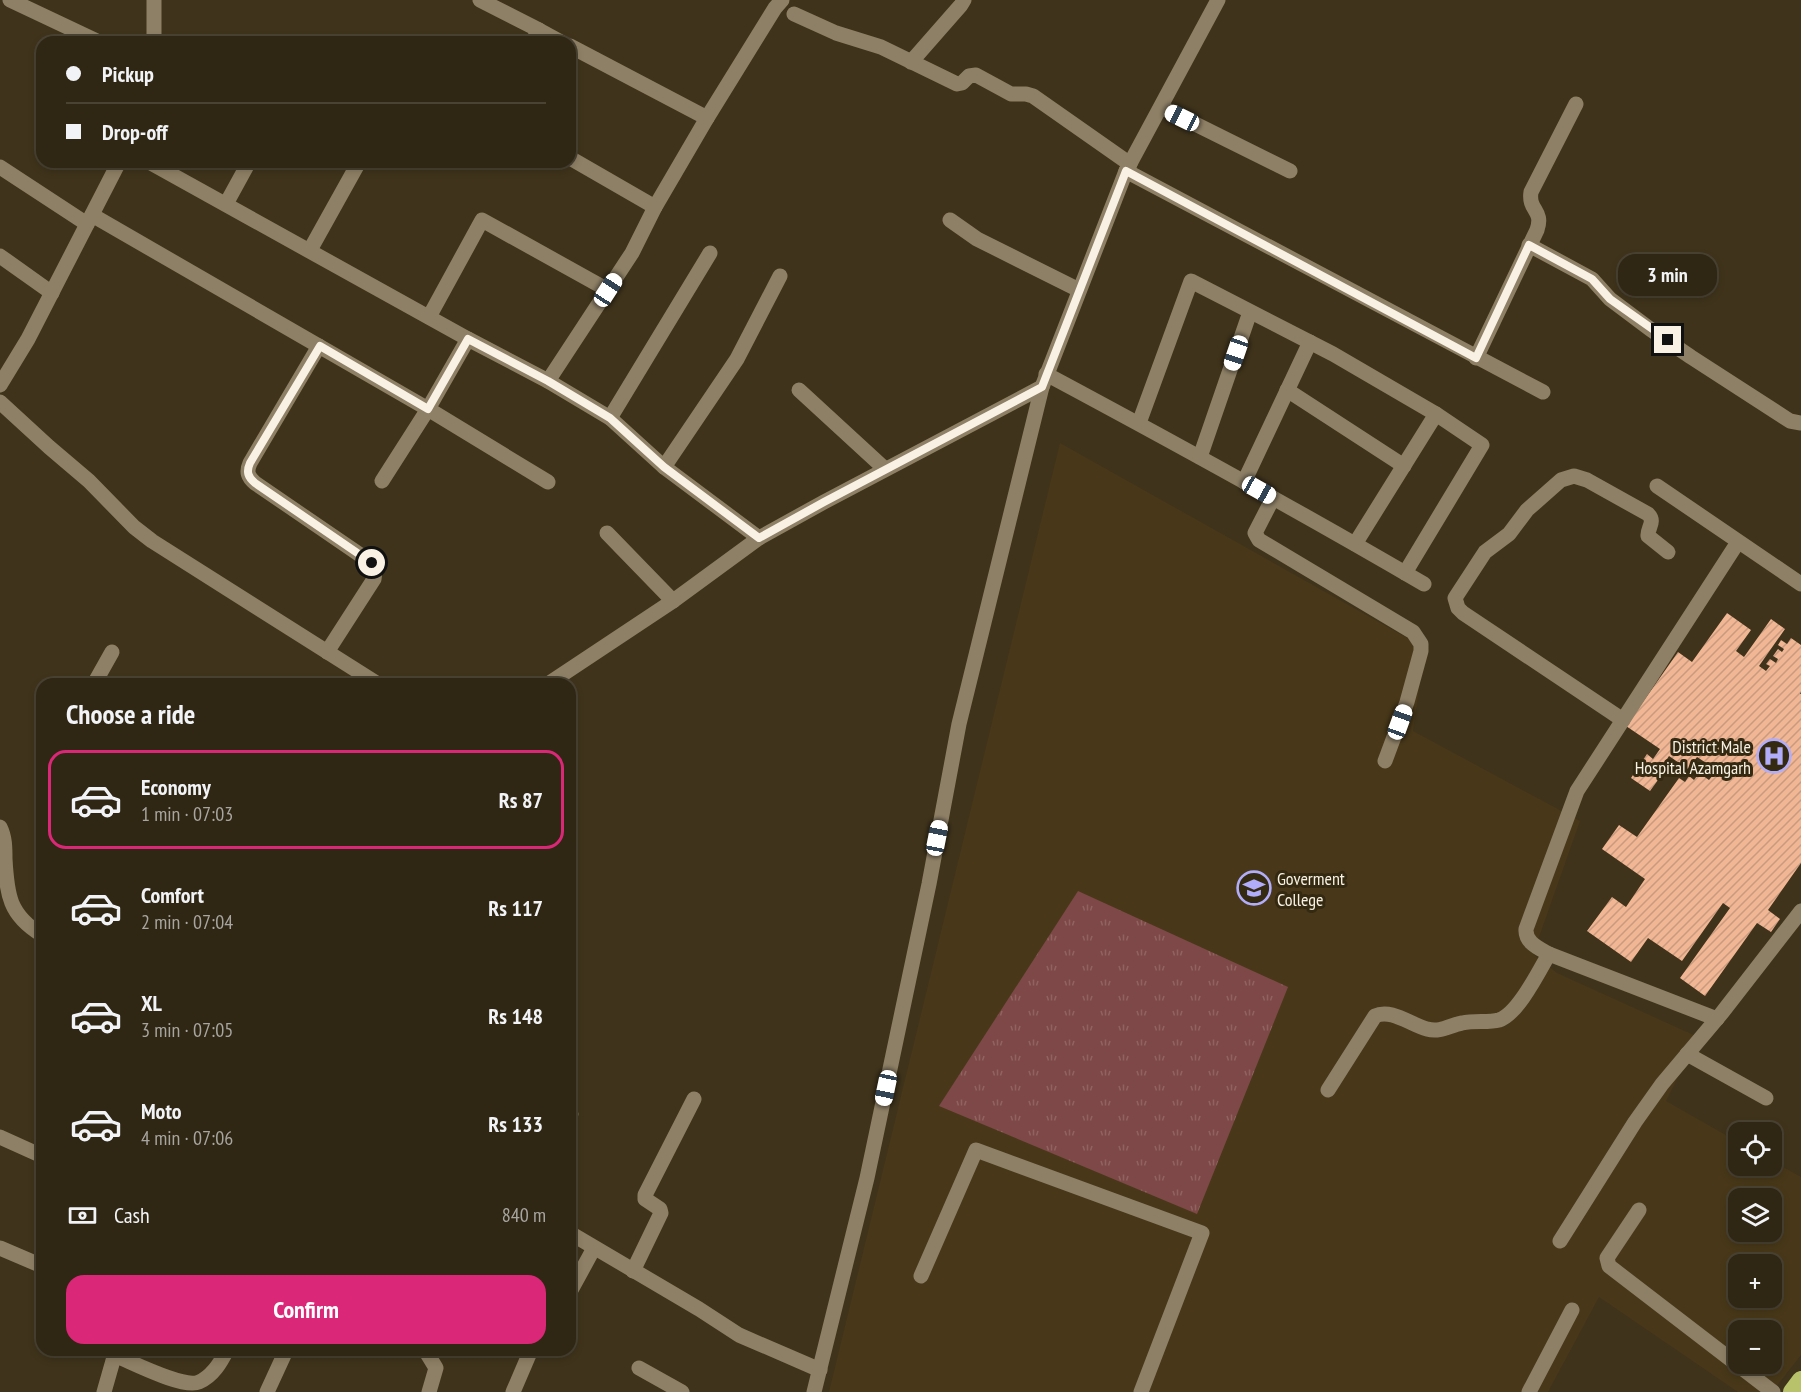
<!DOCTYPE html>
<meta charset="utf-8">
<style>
:root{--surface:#2f2614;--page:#3b3222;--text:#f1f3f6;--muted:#a7a5a0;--line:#4a4334;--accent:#db2777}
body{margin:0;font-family:"PT Sans Narrow",sans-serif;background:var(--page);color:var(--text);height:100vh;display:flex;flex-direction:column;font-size:22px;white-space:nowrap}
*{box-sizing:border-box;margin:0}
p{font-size:20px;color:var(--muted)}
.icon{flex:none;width:33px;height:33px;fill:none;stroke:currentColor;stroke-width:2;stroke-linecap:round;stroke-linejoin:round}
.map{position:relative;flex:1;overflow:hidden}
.sheet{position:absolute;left:36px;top:678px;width:540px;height:678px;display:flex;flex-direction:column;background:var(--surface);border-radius:18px;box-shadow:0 3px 9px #0003,0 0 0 2px var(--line)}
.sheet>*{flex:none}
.hud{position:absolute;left:36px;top:36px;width:540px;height:132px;border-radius:18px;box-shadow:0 3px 9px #0003,0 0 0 2px var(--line);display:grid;align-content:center;height:132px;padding:0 30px;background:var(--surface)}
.fabs{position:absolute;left:1728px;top:1122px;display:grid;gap:12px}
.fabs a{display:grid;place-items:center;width:54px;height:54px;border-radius:12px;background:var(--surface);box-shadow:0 3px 9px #0003,0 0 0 2px var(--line);font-size:30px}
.end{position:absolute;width:27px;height:27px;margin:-14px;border:8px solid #f9f1e3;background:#111;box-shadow:0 0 0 3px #111}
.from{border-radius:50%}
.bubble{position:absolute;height:42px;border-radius:18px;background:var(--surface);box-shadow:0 3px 9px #0003,0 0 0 2px var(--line);font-size:20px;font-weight:600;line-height:42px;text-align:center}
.car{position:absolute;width:18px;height:36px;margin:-18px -9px;border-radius:8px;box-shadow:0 0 4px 2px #0007;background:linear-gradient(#fff 24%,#345 0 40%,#fff 0 76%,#345 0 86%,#fff 0)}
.hud b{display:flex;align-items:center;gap:21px;height:57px;font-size:22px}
.hud b+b{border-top:2px solid var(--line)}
.hud i{width:15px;height:15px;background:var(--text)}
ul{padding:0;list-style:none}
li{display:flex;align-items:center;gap:18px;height:99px;margin:0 12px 9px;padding:0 18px;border:3px solid transparent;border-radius:18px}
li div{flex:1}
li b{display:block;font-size:22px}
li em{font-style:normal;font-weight:600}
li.active{border-color:var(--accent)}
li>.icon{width:54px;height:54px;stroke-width:1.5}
h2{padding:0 30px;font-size:27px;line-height:72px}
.pay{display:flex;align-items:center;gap:15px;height:66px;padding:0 30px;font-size:22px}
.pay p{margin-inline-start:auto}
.primary-button{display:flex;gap:12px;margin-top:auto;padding:12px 30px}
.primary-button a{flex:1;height:69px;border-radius:18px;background:var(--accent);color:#fff;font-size:24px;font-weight:600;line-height:69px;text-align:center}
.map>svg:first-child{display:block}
.built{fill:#483819;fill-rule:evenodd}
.park{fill:url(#park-tufts)}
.building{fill:url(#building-hatch)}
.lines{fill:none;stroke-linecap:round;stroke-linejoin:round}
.minor{stroke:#8e8066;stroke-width:15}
.highway{stroke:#b7c26a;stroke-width:18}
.route{stroke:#f9f1e3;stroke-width:8}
.labels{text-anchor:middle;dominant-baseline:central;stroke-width:6;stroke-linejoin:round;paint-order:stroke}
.poi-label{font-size:18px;fill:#f9f1e3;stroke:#342911;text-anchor:end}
</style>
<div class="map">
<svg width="1801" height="1392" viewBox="0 0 1801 1392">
<defs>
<pattern id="park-tufts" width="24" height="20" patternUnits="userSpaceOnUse" patternTransform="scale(1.5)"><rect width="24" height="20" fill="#7d4847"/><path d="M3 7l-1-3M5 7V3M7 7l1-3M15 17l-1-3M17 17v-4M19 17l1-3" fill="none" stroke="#906361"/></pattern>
<pattern id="building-hatch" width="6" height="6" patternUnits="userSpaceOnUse" patternTransform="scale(1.5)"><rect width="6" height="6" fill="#f1b693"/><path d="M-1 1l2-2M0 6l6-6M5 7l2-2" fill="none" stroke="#c89a7f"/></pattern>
</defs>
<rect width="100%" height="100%" fill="#3f331b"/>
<path class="built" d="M1060 443 1425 648 1413 731 1580 821 1533 954 1557 973 1698 1037 1666 1101 1738 1142V1166H1772V1161L1801 1177V1355L1772 1392H1738L1599 1297 1548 1392H829ZM1738 1198H1772V1232H1738ZM1738 1264H1772V1298H1738ZM1738 1330H1772V1364H1738Z"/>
<path class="park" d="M1078 891 1288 987 1197 1214 939 1106Z"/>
<path class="building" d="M1727 613 1751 630 1736 651 1744 657 1771 619 1785 629 1759 666 1766 671 1770 666 1766 664 1770 659 1776 663 1778 659 1773 656 1778 649 1782 652 1784 649 1778 645 1781 640 1787 644 1791 638 1801 645V692L1800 694H1801V863L1768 910 1780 919 1771 932 1757 923 1705 996 1680 978 1730 908 1723 903 1682 961 1648 938 1631 962 1587 931 1612 897 1626 907 1645 879 1602 849 1619 825 1637 837 1679 778 1685 782 1689 776 1694 780 1699 773 1709 780 1717 770 1697 757 1688 769 1669 756 1665 762 1669 765 1650 791 1631 778 1647 754 1653 759 1660 749 1626 726 1678 652 1692 662Z"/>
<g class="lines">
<g class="minor">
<path d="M10 0 99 42"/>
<path d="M154 0V42"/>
<path d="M480 0 539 30"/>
<path d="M794 14 836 33 881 47 957 84 962 83 969 76 976 75 1011 94H1026L1033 96 1130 164"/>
<path d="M532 42 539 30 561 42"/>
<path d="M570 46 707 118"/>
<path d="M911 62 961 5 964 0"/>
<path d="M1161 107 1290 171"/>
<path d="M570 158 655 207"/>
<path d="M149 162 468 339 548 381 610 418 664 467 759 538"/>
<path d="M0 167 87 224"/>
<path d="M1126 171 1543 392"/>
<path d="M226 204 249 162"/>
<path d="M92 215 428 409 548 482"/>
<path d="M950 220 977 239 1079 290"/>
<path d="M1529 245 1592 279 1610 299 1650 329 1691 357 1790 421 1801 423"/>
<path d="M310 250 359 162"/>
<path d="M0 256 52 293"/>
<path d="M429 317 482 220 608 290"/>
<path d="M319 346 250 463C246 472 248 477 255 483L372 563 375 571 374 579 327 652"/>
<path d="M1476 358 1537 230C1544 210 1528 211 1531 192L1576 104"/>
<path d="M1046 374C1173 442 1299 511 1424 584"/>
<path d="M548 381 632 253 655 207 707 118 775 8 782 0"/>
<path d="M0 385 28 339 119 162"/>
<path d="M799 390 885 469"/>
<path d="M1287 390 1404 466"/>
<path d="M0 402 49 447 89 481 134 527 152 541 378 684"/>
<path d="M610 418 710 253"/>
<path d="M1139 423 1191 281 1333 354 1436 414 1355 544"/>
<path d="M1200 457 1250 312"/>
<path d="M664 467 737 359 780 276"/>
<path d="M382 481 428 409 468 339"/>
<path d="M1244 482 1310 342"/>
<path d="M1657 486 1801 584"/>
<path d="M1273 498 1255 533 1259 540 1413 632 1421 644V651L1407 702 1385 761"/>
<path d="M607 533 673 601"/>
<path d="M1405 573 1482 445 1436 414"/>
<path d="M94 684 112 652"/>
<path d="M548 684 673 601 759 538 824 502 1042 387"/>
<path d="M1623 720 1463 613 1458 608 1455 598 1485 552 1509 534 1527 510 1561 480 1574 476 1587 480 1648 514C1656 522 1647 528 1648 536L1668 552"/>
<path d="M0 827C5 837 5 848 5 859 7 895 9 915 42 935"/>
<path d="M1717 1019 1549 954C1539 948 1525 943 1526 929L1577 791 1738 542"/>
<path d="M1687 1054 1766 1098"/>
<path d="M1328 1090 1375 1016C1391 1008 1411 1025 1427 1029 1441 1033 1450 1025 1462 1023 1475 1020 1488 1023 1499 1020 1518 1014 1539 971 1549 954"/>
<path d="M570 1113 571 1114"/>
<path d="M0 1137 42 1156"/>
<path d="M1639 1210 1607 1258 1609 1266 1773 1392"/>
<path d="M570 1233 699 1309 739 1335 820 1370"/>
<path d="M1560 1241 1635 1122 1662 1084 1721 1014 1801 911"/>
<path d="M0 1248 42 1266"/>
<path d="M633 1271 661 1213 660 1209 645 1199V1195L694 1099"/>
<path d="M921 1276 976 1150 1202 1233 1141 1392"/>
<path d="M570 1292 594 1248"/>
<path d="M425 1350 436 1368 429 1392"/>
<path d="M114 1355C132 1362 183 1389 199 1382 213 1376 221 1362 227 1350"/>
<path d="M639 1368 682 1392"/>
<path d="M104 1392 116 1350"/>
<path d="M267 1392 284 1355 285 1350"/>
<path d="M513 1392 531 1350"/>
<path d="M814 1392 867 1178 929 884 959 724 1042 387 1126 171 1218 0"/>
<path d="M1529 1392 1572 1310"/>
</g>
<path class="highway" d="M1792 1392 1801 1380"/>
</g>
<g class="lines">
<path class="route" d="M372 563 255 483C248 477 246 472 250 463L320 346 428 409 468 339 548 381 610 418 664 467 759 538 824 502 1042 387 1126 171 1476 358 1529 245 1592 279 1610 299 1668 340"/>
</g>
<defs>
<symbol id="hospital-ring" viewBox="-11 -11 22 22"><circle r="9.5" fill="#342911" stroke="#b1adfa" stroke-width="1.5"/><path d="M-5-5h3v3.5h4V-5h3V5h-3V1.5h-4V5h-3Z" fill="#b1adfa"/></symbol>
<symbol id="university-ring" viewBox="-11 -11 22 22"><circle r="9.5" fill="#342911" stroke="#b1adfa" stroke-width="1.5"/><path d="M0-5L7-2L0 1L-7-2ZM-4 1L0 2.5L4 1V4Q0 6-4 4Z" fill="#b1adfa"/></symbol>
</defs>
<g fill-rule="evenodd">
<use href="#hospital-ring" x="1755" y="737" width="38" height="38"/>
<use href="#university-ring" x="1235" y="869" width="38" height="38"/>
</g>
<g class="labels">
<g class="poi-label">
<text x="1751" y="746">District Male<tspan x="1751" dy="21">Hospital Azamgarh</tspan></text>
<text x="1277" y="878" text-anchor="start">Goverment<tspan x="1277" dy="21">College</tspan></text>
</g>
</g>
</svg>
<div class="fabs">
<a><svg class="icon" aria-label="locate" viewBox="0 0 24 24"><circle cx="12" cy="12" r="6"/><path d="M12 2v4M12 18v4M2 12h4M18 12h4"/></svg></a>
<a><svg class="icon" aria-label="layers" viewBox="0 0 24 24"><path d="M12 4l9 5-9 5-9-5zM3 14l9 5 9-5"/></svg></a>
<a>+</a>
<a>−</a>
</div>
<i class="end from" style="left:372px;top:563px"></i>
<i class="end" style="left:1668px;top:340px"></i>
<div class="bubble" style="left:1618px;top:254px;width:99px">3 min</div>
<i class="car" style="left:1182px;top:118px;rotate:296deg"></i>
<i class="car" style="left:608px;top:290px;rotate:33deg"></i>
<i class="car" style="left:1236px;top:353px;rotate:199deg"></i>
<i class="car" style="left:1259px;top:490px;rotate:119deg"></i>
<i class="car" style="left:1400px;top:722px;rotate:20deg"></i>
<i class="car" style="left:937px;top:838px;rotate:11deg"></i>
<i class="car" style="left:886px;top:1088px;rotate:192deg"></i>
<div class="hud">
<b><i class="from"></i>Pickup</b>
<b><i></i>Drop-off</b>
</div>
<section class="sheet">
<h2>Choose a ride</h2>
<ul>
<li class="active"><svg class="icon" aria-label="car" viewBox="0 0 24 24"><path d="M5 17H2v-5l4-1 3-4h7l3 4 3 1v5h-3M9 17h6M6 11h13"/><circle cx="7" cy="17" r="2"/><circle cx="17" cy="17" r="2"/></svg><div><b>Economy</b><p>1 min · 07:03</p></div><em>Rs 87</em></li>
<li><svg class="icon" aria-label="car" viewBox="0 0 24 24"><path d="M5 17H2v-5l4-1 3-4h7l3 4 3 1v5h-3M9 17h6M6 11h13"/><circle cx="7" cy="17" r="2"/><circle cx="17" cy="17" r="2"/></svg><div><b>Comfort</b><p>2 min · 07:04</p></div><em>Rs 117</em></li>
<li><svg class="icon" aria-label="car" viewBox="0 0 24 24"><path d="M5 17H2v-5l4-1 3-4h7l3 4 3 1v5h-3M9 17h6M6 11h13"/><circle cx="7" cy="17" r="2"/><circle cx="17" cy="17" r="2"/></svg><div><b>XL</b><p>3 min · 07:05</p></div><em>Rs 148</em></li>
<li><svg class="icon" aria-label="car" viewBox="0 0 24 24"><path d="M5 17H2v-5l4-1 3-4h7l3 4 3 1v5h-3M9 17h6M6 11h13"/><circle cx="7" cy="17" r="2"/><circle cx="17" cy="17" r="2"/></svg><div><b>Moto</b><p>4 min · 07:06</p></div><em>Rs 133</em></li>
</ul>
<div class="pay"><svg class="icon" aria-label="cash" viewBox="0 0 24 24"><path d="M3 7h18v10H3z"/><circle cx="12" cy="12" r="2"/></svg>Cash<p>840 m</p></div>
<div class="primary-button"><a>Confirm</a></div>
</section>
</div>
